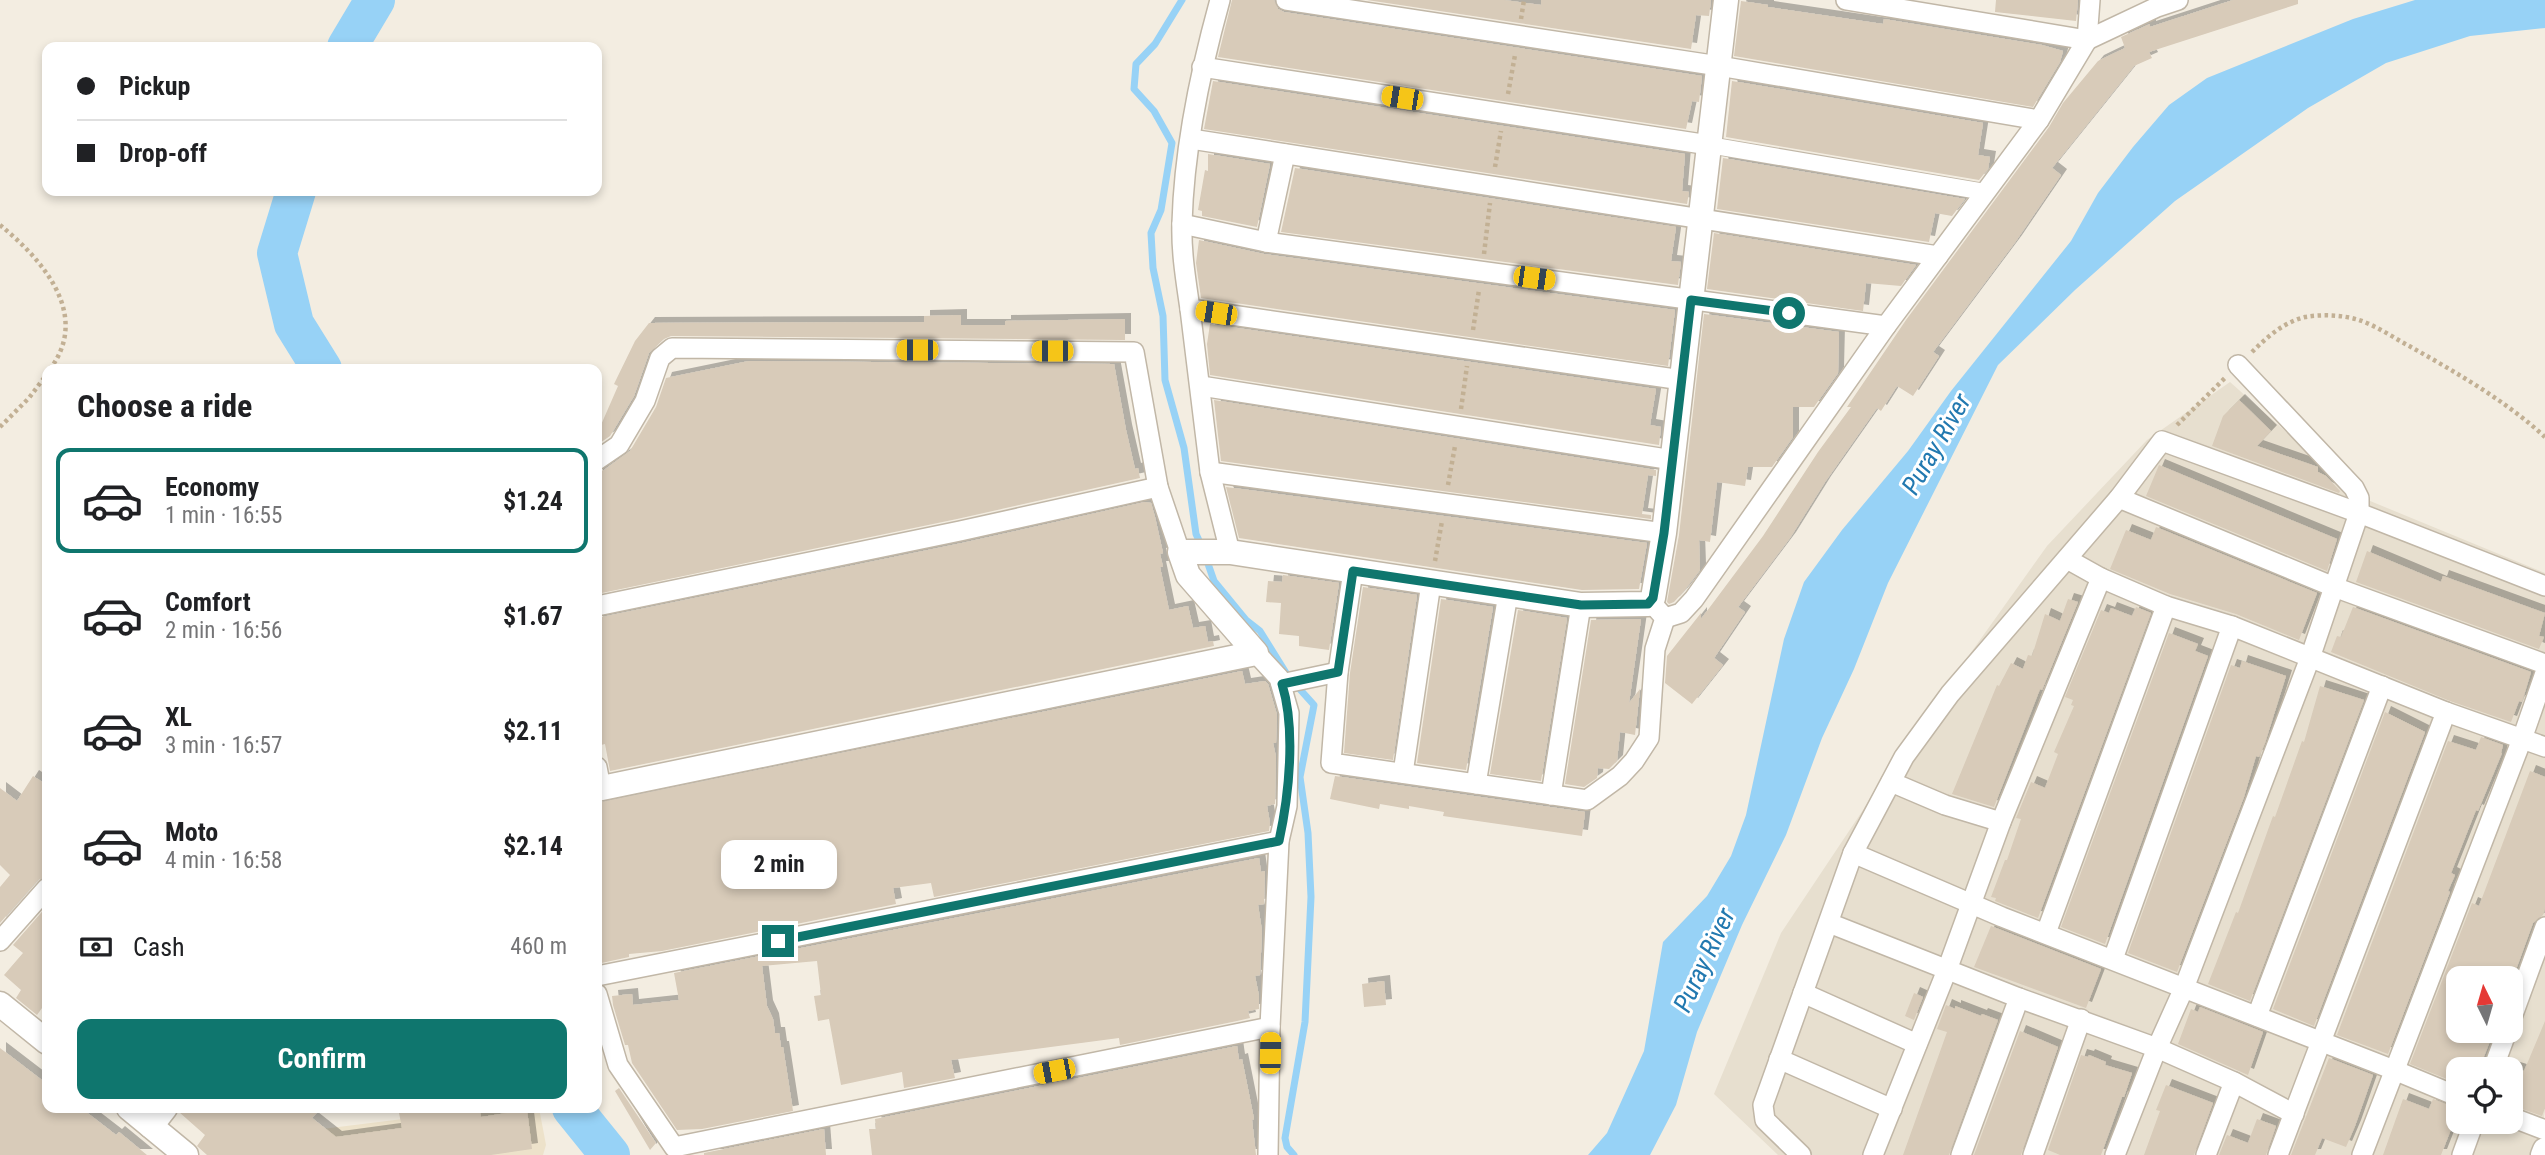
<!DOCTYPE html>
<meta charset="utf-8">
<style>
:root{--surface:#fff;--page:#f2f2f2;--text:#202124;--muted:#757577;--line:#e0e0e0;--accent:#0f766e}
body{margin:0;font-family:"Roboto Condensed",sans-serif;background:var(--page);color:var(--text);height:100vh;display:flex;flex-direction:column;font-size:26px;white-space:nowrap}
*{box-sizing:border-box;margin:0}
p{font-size:23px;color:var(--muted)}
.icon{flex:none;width:38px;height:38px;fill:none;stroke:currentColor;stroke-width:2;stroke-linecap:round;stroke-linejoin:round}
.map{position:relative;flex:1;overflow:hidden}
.sheet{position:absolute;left:42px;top:364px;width:560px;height:749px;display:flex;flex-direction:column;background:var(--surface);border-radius:14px;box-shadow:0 4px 10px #0003}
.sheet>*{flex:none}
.top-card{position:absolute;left:42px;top:42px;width:560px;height:154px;border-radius:14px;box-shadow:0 4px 10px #0003;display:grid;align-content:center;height:154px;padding:0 35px;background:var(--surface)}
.needle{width:46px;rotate:355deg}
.buttons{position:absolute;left:2446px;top:966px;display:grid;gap:14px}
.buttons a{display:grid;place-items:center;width:77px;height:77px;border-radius:14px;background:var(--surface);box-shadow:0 4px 10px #0003;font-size:35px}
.end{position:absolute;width:32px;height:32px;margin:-16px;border:9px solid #0f766e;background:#fff;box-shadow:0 0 0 4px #fff}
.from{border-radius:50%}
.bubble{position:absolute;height:49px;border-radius:14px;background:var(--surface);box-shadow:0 4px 10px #0003;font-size:23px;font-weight:700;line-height:49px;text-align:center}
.car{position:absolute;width:21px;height:42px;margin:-21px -10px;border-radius:9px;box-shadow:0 0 5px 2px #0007;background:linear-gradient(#f5c518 24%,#345 0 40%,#f5c518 0 76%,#345 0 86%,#f5c518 0)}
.top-card b{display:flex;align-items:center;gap:24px;height:66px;font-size:26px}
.top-card b+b{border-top:2px solid var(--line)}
.top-card i{width:18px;height:18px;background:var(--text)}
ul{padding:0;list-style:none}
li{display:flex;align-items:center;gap:21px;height:105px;margin:0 14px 10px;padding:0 21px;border:4px solid transparent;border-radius:14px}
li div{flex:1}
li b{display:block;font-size:26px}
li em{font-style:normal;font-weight:700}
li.on{border-color:var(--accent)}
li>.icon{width:63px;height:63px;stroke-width:1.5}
h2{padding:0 35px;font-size:32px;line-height:84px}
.pay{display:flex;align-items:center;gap:18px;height:77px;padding:0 35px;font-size:26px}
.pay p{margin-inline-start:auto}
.cta{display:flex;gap:14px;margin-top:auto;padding:14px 35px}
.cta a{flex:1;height:80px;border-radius:14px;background:var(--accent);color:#fff;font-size:28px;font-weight:700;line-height:80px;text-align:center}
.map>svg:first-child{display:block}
.residential{fill:#e7dfcf;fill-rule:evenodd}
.education{fill:#ede2ca}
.water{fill:#97d2f6}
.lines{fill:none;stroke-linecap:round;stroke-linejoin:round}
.stream{stroke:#97d2f6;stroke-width:7}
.river{stroke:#97d2f6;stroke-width:40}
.building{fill:#d8cbb9;filter:url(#shadow)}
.pedestrian-casing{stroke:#c1b7a7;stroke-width:18}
.minor-casing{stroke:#c1b7a7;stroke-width:22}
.tertiary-casing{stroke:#c1b7a7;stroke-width:27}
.path{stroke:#c2b094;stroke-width:4.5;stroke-dasharray:3.5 3.5;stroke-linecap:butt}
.pedestrian{stroke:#fff;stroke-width:16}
.minor{stroke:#fff;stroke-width:19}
.tertiary{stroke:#fff;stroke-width:24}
.route{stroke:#0f766e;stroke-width:9}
.labels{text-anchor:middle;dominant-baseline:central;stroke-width:6;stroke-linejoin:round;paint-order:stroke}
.water-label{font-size:26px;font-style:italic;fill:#2279b0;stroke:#fff}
</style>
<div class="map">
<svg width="2545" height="1155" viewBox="0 0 2545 1155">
<defs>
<filter id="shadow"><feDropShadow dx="6" dy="-6" stdDeviation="0" flood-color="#0004"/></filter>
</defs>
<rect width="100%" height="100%" fill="#f3ede1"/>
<path class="residential" d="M2230 382 2358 496 2545 573V1111L2539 1144 2532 1155H1778L1714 1094 1781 933 1863 810 1885 773 2047 546 2147 440ZM2459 978H2511V1031H2459ZM2459 1069H2511V1122H2459Z"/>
<path class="education" d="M492 1108H539L546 1145 543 1155H286L306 1131Z"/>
<path class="water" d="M2415 0H2545V28L2470 36 2386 63 2308 108 2175 201 2075 290 1998 365 1888 583 1854 669 1822 738 1786 835 1742 925 1697 1032 1676 1105 1650 1155H1588L1607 1133 1644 1051 1663 942 1707 896 1731 856 1746 815 1784 639 1804 582 1842 530 1908 451 1951 391 2071 241 2098 193 2133 147 2169 105 2207 78 2353 19Z"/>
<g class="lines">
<g class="stream">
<path d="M1182 0 1155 44 1136 64 1134 89 1154 111 1172 143 1161 210 1151 233 1153 268 1163 316 1165 380 1184 448 1196 534 1202 547"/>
<path d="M1206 558 1214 581 1246 620 1260 631 1288 676"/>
<path d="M1294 1155 1287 1147 1285 1138 1305 1022 1311 897 1308 833 1300 777 1314 705 1296 685"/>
</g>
<g class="river">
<path d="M347 47 375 0"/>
<path d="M296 191 277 253 294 324 322 369"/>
<path d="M572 1108 610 1155"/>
</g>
</g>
<g class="building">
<path d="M1232 0H1274L1278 9 1284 12 1702 76 1699 102 1692 101 1686 129 1218 57Z"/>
<path d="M1367 0H1504L1541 5V0H1711L1709 16 1696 15 1691 49Z"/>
<path d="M1996 0H2078L2076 21 1995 12Z"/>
<path d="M2233 0H2298V4L2149 52 2152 58 2134 66 2052 168 2061 175 2016 241 1933 352 1939 356 1913 396 1897 386 1881 411 1877 408 1825 482 1790 538 1738 607 1745 612 1714 658 1723 665 1692 704 1665 683 1667 656 1701 613V619L1763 536 1818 452 1851 407H1847L1906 320 2049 127 2063 103 2098 61 2125 48 2121 37 2150 24V27Z"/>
<path d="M1741 1 1768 5V7L1883 24 1884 19 2042 45 2063 51 2060 62 2033 107 1734 56Z"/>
<path d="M1213 81 1685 154 1682 191 1689 192 1687 204 1204 129Z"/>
<path d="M1732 81 1983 123 1978 155 1990 157 1988 169 1979 180 1726 137Z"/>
<path d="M1208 154 1270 164 1257 227 1202 216V211L1198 210 1205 170 1208 171Z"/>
<path d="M1723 158 1965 199 1952 216 1935 213 1929 242 1717 209Z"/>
<path d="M1295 168 1676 227 1671 261 1681 262 1678 285 1281 232Z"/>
<path d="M1714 233 1916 265 1901 286 1866 283 1863 311 1707 289Z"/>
<path d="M1199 240 1264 254 1675 310 1668 366 1201 298 1196 263Z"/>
<path d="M1704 314 1839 332 1838 373 1814 407H1793V437L1772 467H1748L1745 486 1717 482 1710 542 1699 540 1700 570 1684 591 1674 602 1669 604 1667 602 1679 535Z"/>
<path d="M961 315V325H1005V321L1125 319V340L671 336 664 339 649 353 634 396 610 436 597 445V434L618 386 614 384 635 341 649 323 924 322V316Z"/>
<path d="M1210 324 1656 389 1650 425 1661 427 1659 445 1210 375 1207 344Z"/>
<path d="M749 361 1114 364 1126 430 1135 469 1138 468 1140 478 957 519 597 594V472L604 470 630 451 656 407 666 378Z"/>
<path d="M1214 400 1656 470V476L1648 475 1642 514 1651 515V519L1221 461Z"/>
<path d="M2239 400 2271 431 2257 446 2318 467V472L2326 476 2340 491 2339 493 2212 446 2223 416Z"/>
<path d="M2159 465 2337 539 2327 571 2146 496Z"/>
<path d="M1226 487 1647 543 1639 589 1582 590 1239 538Z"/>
<path d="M1145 502 1151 503 1155 517 1163 553 1160 554 1163 567H1160L1169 610 1188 606 1193 628 1205 626 1208 642 1213 641 1214 646 610 771 605 744 597 746V618L962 543Z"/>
<path d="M2156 527 2317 593 2299 640 2236 614 2170 594 2110 569 2126 530 2151 540Z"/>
<path d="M2367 551 2441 582 2443 576 2545 613 2539 636 2544 637 2539 649 2356 582Z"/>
<path d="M1283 575 1339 583 1329 650 1299 646V636L1279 634 1281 603 1266 602 1268 581 1282 582Z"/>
<path d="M1363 587 1417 595 1393 760 1344 753 1350 673Z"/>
<path d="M1441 599 1493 607 1466 770 1417 763Z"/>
<path d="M2068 599 2078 602 2042 690 2040 689 1994 807 1952 794 1997 685 1999 686 2011 663 2023 669 2028 655 2032 656 2045 614 2060 621Z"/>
<path d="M2136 607 2151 613 2038 918 1995 901 1996 898 1991 897 2005 860H2007L2021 819 2016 818 2031 782 2045 788 2058 754 2054 752 2074 706 2071 705 2073 700 2065 697 2101 610 2109 613 2111 608 2132 616Z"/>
<path d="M2353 607 2531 672 2522 702 2519 701 2511 722 2450 701 2331 652 2337 636 2341 637Z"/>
<path d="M1518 610 1567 618 1541 781 1490 774Z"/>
<path d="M1641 619 1629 703 1640 689 1635 735 1620 732 1617 761 1609 769 1598 768 1597 778 1584 787 1565 784 1591 620Z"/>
<path d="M2169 633 2198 644 2195 651 2208 656 2105 944 2061 927Z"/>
<path d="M2242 661 2286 676 2265 743 2259 757 2256 756 2244 797 2177 972 2128 953 2231 665 2240 668Z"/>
<path d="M1242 671 1245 684 1265 681 1268 684 1277 715 1276 743H1273L1276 757 1275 804 1267 806 1270 823 1269 831 934 897 931 883 893 888 896 904 662 951 629 954V957L597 964V803Z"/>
<path d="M2320 686 2364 700 2250 1001 2208 984 2236 912 2238 913 2273 816 2275 817 2302 741 2304 742Z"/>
<path d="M2385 712 2425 732 2314 1026 2273 1009Z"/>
<path d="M2481 737 2503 745 2501 753H2502L2478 811 2476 810 2451 873 2455 875 2448 891 2450 892 2388 1054 2337 1035 2448 741 2476 750Z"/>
<path d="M2530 771 2545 777V909L2543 915 2533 923 2513 978H2459V1031H2494L2479 1069H2459V1084L2410 1064 2472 903 2479 906Z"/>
<path d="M33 776 47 785V876L38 880 0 923V887L10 875 0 865V788L17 801Z"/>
<path d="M1335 776 1585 812 1582 836 1443 816 1444 812 1409 806V809L1380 804 1379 809 1330 799Z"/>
<path d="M1259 858 1261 872 1265 871 1264 904 1258 905 1262 931 1260 975 1255 976 1259 996V1009L1248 1011 1250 1018 1237 1021 1120 1045 1119 1038 951 1060 955 1078 904 1088 902 1072 841 1085 829 1019 818 1021 814 996 821 995 817 961 762 966 767 1006 773 1019 775 1033H779L781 1047H783L793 1111 702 1129 677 1130 632 1063 628 1045H625L613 1005 612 996 632 994 633 1005 679 1000 674 973Z"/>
<path d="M47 906V1001L37 1015 16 998 21 990 4 975 23 953 13 945Z"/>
<path d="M1991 926 2101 969 2086 1008 1974 967Z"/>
<path d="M1384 981 1386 1005 1364 1007 1362 984Z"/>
<path d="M1914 993 1923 997 1914 1020 1905 1016Z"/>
<path d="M1946 1005 1955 1009V1006L1981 1016 1982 1014 1998 1020 1949 1155H1903L1947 1032 1937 1029Z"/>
<path d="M2200 1007 2263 1032 2248 1075 2178 1044 2191 1009 2198 1012Z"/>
<path d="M2545 1021V1108L2542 1116 2511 1105V1067L2524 1071Z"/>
<path d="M2020 1031 2058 1047 2021 1155H1974Z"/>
<path d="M1237 1046 1239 1060 1242 1059 1254 1119 1252 1120 1256 1155H872L869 1129H876L875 1119Z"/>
<path d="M0 1048 47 1084V1108H81L116 1135 119 1132 147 1155H0Z"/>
<path d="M2081 1055 2088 1057 2089 1055 2106 1062 2105 1065 2132 1073 2124 1097H2122L2101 1155H2060L2048 1150Z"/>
<path d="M2329 1058 2373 1075 2355 1126 2346 1147 2322 1138 2315 1155H2291Z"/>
<path d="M2166 1085 2213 1103 2194 1155H2144L2160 1111 2156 1110Z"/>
<path d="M619 1088 656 1143 650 1150 615 1091Z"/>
<path d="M2403 1099 2429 1109 2433 1099 2459 1109 2441 1155H2383Z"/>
<path d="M180 1108H321L312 1118 336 1137 402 1128 398 1108H479L481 1117 527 1110 532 1149 491 1155H207L197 1146 205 1135 179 1112Z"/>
<path d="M2257 1119 2276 1126 2266 1155H2219L2227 1135 2248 1143Z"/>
<path d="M824 1129 826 1155H704V1153Z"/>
</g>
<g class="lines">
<defs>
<path id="pedestrian" d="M1709 145 1985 192"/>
<g id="minor">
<path d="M1220 0C1200 72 1184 148 1182 223 1181 252 1186 281 1190 309L1682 380"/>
<path d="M1286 0 1719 66 2039 120"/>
<path d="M1846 0 2087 40 2157 7 2178 0"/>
<path d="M1202 67 1709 145"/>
<path d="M1191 139 1938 256"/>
<path d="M1182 224 1266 242 1886 326"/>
<path d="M1266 242 1285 154"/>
<path d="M1190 309 1210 472 1230 552"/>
<path d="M1201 386 1673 460"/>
<path d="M597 460 619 445 645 401 660 358 672 348 1134 352 1158 487 1180 552"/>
<path d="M1210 472 1664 533"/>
<path d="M2119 498 2334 587 2545 664"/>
<path d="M2067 559 2101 578 2166 606 2232 626 2446 712 2545 747"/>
<path d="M1353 571 1338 672 1331 763 1587 800 1620 776 1634 761 1649 738 1655 649 1665 618 1657 609"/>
<path d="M597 606 960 531 1158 487"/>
<path d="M1665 618 1681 613 1694 599 1886 326 2039 120 2087 40 2090 0"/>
<path d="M1256 653 1279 678 1289 713 1287 806 1279 841 1270 1027 1268 1155"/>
<path d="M1281 684 1338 672"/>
<path d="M597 767 601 788"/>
<path d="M1403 773 1431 583"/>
<path d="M1891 782 1945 805 2001 822"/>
<path d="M1476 784 1508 594"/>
<path d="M1551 795 1581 605"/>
<path d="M1853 853 2002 917 2394 1070 2459 1097"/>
<path d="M1829 923 2019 998 2157 1048 2234 1082 2294 1114"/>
<path d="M2046 933 2166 606"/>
<path d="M0 941 47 888"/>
<path d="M2113 959 2232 626"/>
<path d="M597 976 1279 841"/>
<path d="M1803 993 1917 1044"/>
<path d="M597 994 618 1065 674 1147 1270 1027"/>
<path d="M2257 1016 2382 686"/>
<path d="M2511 1020 2545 927"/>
<path d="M1779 1059 1892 1109"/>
<path d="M2493 1069 2507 1031"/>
<path d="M2511 1117 2545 1130"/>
<path d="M1801 1155 1765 1120 1763 1105 1853 853 1904 757 1950 694 2119 498 2162 441 2359 513 2545 586"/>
<path d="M1873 1155 1947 970 2001 822 2101 578"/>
<path d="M1961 1155 2019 998"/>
<path d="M2033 1155 2081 1019"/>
<path d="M2115 1155 2157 1048 2184 988 2310 658 2359 513V498L2354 488 2238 365"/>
<path d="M2206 1155 2234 1082"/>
<path d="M2278 1155 2446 712"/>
<path d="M2362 1155 2522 739 2545 673"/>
<path d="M2462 1155 2474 1122"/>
</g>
<g id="tertiary">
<path d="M597 789 1256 653 1188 575 1180 552H1230L1581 605 1648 604 1653 598 1664 533 1726 0"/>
<path d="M0 1004 47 1042"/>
<path d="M129 1108 186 1155"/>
<path d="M151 1126 165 1108"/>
<path d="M2543 1155 2545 1150"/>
</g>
</defs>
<use href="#pedestrian" class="pedestrian-casing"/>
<use href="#minor" class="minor-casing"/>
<use href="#tertiary" class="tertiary-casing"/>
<g class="path">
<path d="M1521 19 1524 0"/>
<path d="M1508 94 1515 55"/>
<path d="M1495 167 1501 131"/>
<path d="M0 225C43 260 91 315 50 369"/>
<path d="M1484 254 1490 203"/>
<path d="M1473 330 1479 290"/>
<path d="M2252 352C2267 337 2284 322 2305 317 2322 314 2343 315 2359 320 2377 326 2394 338 2411 347 2457 373 2506 401 2545 437"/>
<path d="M1461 409 1467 366"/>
<path d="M2177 425 2226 377"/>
<path d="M0 427 29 398 47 374"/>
<path d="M1448 485 1455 446"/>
<path d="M1435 561 1442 521"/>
</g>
<use href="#pedestrian" class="pedestrian"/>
<use href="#minor" class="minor"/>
<use href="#tertiary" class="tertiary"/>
</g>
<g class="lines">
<path class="route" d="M778 941 1279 841C1289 795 1296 730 1282 684L1338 672 1353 571 1581 605 1648 604 1653 598 1664 533 1691 300 1789 313"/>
</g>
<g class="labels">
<g class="water-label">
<text transform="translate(1936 444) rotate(-60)">Puray River</text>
<text transform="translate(1704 960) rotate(-65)">Puray River</text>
</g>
</g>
</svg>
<div class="buttons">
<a><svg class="needle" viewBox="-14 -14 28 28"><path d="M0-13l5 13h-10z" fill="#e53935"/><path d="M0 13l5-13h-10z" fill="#757577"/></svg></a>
<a><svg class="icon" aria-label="locate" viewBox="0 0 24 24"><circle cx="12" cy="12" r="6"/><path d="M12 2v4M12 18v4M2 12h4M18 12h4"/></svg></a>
</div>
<i class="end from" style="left:1789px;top:313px"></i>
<i class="end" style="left:778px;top:941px"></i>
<div class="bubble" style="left:721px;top:840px;width:116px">2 min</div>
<i class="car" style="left:1402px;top:98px;rotate:279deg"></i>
<i class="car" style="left:1534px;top:278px;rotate:98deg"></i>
<i class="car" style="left:1216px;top:313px;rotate:279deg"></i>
<i class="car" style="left:917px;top:350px;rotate:270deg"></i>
<i class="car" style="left:1052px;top:351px;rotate:270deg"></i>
<i class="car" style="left:1270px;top:1053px;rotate:1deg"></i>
<i class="car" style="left:1054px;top:1071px;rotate:259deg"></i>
<div class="top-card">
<b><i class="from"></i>Pickup</b>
<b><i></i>Drop-off</b>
</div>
<section class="sheet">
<h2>Choose a ride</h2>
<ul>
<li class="on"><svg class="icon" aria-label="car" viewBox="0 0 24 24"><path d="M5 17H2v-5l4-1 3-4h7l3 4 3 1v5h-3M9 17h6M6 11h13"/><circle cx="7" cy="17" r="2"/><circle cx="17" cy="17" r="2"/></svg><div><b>Economy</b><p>1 min · 16:55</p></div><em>$1.24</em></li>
<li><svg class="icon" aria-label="car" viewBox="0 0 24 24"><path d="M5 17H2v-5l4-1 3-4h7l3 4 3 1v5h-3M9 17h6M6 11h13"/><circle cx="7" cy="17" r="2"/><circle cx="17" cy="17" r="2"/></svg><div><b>Comfort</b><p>2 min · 16:56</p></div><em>$1.67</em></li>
<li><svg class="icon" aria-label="car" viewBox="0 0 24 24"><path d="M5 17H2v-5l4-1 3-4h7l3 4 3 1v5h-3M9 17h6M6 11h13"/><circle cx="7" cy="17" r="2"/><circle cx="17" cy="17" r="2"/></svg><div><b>XL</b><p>3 min · 16:57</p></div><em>$2.11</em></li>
<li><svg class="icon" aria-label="car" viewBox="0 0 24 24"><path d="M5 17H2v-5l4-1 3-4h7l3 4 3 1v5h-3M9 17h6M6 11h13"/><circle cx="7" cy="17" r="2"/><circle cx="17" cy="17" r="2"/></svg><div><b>Moto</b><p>4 min · 16:58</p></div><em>$2.14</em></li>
</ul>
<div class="pay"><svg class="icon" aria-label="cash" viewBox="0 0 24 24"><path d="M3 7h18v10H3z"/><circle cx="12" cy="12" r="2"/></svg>Cash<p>460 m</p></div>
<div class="cta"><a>Confirm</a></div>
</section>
</div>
